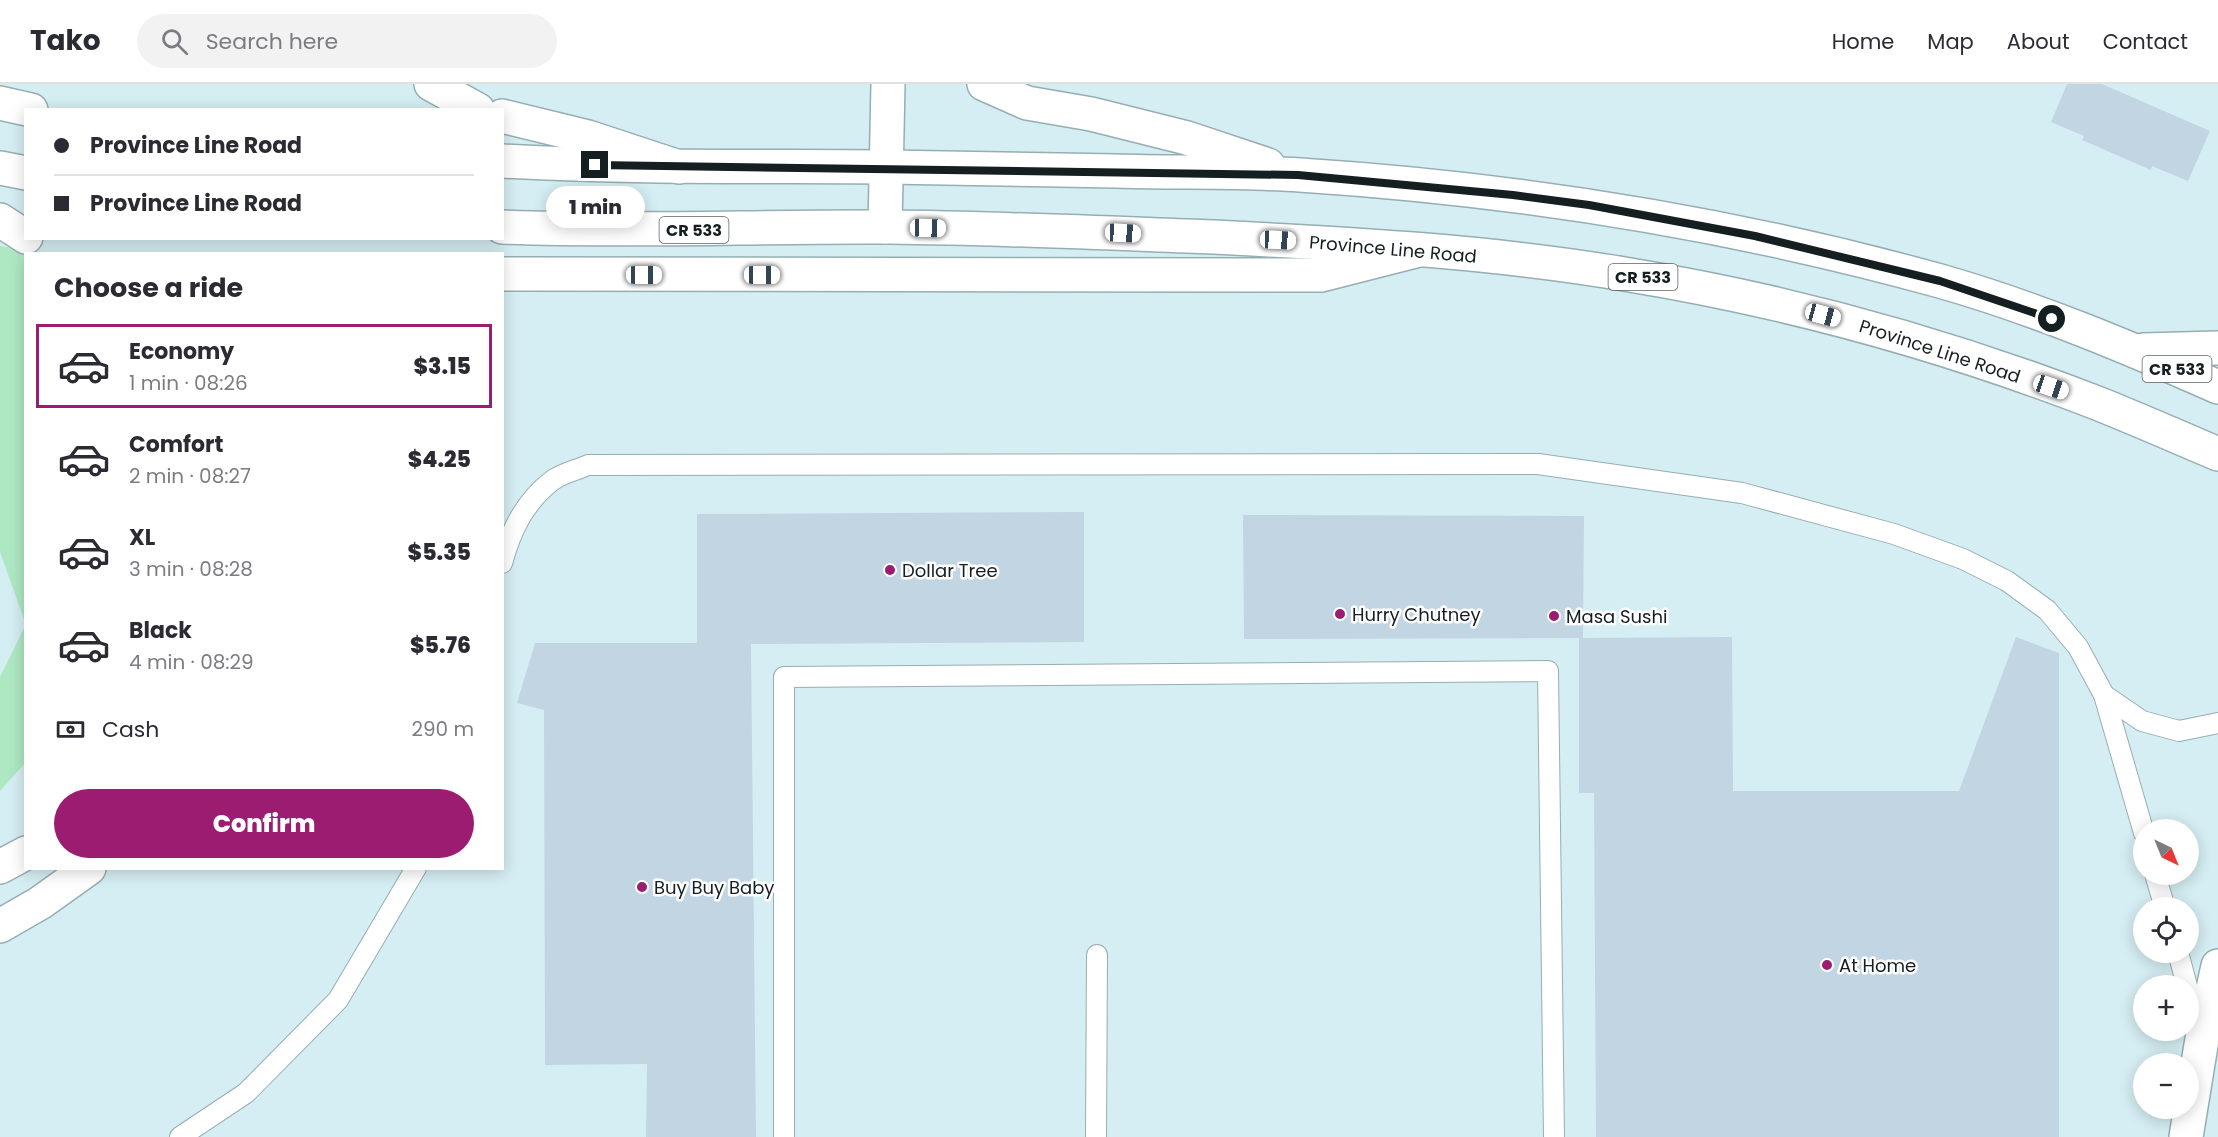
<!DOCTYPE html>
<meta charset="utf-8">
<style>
:root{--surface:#fff;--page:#f2f2f3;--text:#2b2b33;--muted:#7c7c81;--line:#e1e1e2;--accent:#9b1c71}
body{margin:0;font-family:Poppins,sans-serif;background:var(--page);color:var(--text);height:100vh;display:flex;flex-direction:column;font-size:22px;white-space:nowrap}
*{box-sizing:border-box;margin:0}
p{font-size:20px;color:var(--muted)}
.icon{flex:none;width:33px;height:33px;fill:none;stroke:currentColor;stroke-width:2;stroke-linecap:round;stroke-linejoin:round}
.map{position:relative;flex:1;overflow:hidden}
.drawer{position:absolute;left:24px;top:168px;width:480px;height:618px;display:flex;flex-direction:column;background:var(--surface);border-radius:0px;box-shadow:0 3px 15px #0003}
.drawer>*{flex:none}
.banner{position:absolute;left:24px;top:24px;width:480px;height:132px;border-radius:0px;box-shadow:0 3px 15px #0003;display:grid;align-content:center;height:132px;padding:0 30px;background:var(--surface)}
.needle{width:39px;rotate:137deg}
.fabs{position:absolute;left:2133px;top:735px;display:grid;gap:12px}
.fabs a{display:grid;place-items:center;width:66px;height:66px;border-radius:50%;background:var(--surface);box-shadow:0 3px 15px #0003;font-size:30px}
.end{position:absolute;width:27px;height:27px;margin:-14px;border:8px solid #151e20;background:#fff;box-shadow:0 0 0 3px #fff}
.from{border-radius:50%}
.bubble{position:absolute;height:42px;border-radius:21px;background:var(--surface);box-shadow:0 3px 15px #0003;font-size:20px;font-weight:800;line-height:42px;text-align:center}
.car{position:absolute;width:18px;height:36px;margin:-18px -9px;border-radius:8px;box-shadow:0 0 4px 2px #0007;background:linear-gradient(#fff 24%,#345 0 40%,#fff 0 76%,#345 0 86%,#fff 0)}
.banner b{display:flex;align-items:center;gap:21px;height:57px;font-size:22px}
.banner b+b{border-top:2px solid var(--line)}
.banner i{width:15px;height:15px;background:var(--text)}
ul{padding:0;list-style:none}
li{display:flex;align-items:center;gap:18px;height:84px;margin:0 12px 9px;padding:0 18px;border:3px solid transparent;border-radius:0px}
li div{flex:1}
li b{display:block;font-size:22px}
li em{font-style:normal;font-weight:800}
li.current{border-color:var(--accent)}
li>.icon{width:54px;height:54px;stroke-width:1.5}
h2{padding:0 30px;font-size:27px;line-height:72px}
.pay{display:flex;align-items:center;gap:15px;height:66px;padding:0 30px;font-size:22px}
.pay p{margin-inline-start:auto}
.button{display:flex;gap:12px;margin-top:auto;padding:12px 30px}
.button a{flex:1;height:69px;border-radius:36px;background:var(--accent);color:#fff;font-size:24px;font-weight:800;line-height:69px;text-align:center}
header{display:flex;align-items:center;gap:36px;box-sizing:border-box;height:84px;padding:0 30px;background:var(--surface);border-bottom:2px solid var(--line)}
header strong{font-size:28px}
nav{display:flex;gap:33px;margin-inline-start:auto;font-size:21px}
.search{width:420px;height:54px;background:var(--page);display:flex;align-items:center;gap:15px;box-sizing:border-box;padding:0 21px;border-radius:33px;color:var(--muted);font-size:22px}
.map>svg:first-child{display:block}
.green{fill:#aee8c3}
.building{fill:#c2d5e2}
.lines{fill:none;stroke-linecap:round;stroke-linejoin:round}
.service-casing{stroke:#96aeb2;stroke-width:22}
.minor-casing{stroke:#96aeb2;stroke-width:36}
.tertiary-casing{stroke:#96aeb2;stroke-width:36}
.primary-casing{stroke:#96aeb2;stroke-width:36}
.trunk-casing{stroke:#96aeb2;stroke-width:36}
.service{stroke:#fff;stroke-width:20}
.minor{stroke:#fff;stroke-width:33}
.tertiary{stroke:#fff;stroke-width:33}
.primary{stroke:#fff;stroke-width:33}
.trunk{stroke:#fff;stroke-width:33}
.route{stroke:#151e20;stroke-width:8}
.poi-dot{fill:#9b1c71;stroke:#fff;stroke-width:2}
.labels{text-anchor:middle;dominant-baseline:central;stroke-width:5;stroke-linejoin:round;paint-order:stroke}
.shield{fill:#fff;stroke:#5b6263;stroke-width:1.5}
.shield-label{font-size:16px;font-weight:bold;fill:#151e20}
.street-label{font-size:18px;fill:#151e20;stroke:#fff}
.poi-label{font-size:18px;fill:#151e20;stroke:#fff;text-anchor:start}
</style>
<header>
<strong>Tako</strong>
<div class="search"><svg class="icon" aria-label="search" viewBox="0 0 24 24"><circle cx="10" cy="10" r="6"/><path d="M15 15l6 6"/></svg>Search here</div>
<nav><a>Home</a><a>Map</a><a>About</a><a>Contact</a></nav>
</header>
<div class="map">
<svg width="2218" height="1053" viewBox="0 0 2218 1053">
<rect width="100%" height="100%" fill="#d5eef3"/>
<g class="green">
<path d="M0 162 45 169 26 170V541L0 468Z"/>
<path d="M25 542V679L0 707V593Z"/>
</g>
<g class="building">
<path d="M2067 0H2102L2210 47 2188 97 2152 82 2151 86 2082 56 2084 52 2051 38Z"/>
<path d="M1084 428V558L751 560 756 1053H646L647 980 545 981 544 626 517 619 535 559H697V430Z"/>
<path d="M1243 431 1584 432 1583 554 1244 555Z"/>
<path d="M1732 553 1733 707H1959L2016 553 2059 569V1053H1596L1594 709H1579V554Z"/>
</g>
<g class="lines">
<defs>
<g id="service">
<path d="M502 479C511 446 525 417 553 396 563 389 577 386 588 381L1538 380 1742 409 1894 450 1963 475 2007 497 2047 526 2078 563 2104 611 2144 749"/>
<path d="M2104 611 2142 637 2179 647 2218 639"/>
<path d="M2155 790 2165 824"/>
<path d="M2178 868 2187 902"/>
<path d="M2188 906 2200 947"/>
<path d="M180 1053 246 1009 338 916 416 784"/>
<path d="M784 1053V593L1548 587 1554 1053"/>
<path d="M1096 1053 1097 871"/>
</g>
<path id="minor" d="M885 143 888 0"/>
<path id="tertiary" d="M2186 1053 2202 955 2218 882"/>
<g id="primary">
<path d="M984 0 1027 19 1091 30 1187 54 1268 81"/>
<path d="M0 19 31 26"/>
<path d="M502 77C631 84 760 82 888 83 964 84 1040 86 1116 87 1177 89 1239 87 1300 91 1516 105 1731 139 1940 197 2035 224 2128 263 2218 303"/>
<path d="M0 84 26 89"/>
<path d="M502 143C631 148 760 142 889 143 997 144 1105 149 1213 153 1350 160 1488 167 1624 190 1785 216 1944 260 2097 319 2137 335 2178 353 2218 370"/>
<path d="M2143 266 2218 264"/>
</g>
<g id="trunk">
<path d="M431 0 478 26"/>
<path d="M502 32 588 53 679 83"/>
<path d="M0 136 26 153"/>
<path d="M502 190 1321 191 1419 166"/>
<path d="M0 783 26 769"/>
<path d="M0 842 40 819 89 784"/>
</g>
</defs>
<use href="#service" class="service-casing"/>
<use href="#minor" class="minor-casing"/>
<use href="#tertiary" class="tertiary-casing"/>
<use href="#primary" class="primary-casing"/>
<use href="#trunk" class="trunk-casing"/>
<use href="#service" class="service"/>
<use href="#minor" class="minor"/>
<use href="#tertiary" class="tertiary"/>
<use href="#primary" class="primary"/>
<use href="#trunk" class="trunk"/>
</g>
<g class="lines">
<path class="route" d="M595 81 1298 91 1513 111 1589 121 1755 152 1940 197 2052 235"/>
</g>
<g class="poi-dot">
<circle cx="890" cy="486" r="6"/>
<circle cx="1340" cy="530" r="6"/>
<circle cx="1554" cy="532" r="6"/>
<circle cx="642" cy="803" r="6"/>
<circle cx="1827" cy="881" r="6"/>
</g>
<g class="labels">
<g class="shield">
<rect x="659.5" y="133" width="69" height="26" rx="4.5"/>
<rect x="1608.5" y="180" width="69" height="26" rx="4.5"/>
<rect x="2142.5" y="272" width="69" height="26" rx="4.5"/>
</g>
<g class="shield-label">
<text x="694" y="146">CR 533</text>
<text x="1643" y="193">CR 533</text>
<text x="2177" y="285">CR 533</text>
</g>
<g class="street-label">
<text transform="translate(1393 165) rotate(5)">Province Line Road</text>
<text transform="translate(1940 267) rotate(18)">Province Line Road</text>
</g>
<g class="poi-label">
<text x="902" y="486">Dollar Tree</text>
<text x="1352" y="530">Hurry Chutney</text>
<text x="1566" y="532">Masa Sushi</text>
<text x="654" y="803">Buy Buy Baby</text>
<text x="1839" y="881">At Home</text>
</g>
</g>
</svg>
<div class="fabs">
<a><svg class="needle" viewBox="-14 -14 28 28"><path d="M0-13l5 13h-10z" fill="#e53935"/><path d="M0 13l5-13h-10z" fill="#7c7c81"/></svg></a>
<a><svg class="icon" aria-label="locate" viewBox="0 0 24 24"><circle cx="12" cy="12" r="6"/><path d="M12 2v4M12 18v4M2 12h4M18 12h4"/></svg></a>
<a>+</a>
<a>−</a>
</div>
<i class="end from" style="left:2052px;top:235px"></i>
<i class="end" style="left:595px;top:81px"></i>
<div class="bubble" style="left:546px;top:102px;width:99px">1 min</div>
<i class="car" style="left:928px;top:144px;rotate:91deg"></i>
<i class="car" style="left:1123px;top:149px;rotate:93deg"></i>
<i class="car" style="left:1278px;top:156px;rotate:93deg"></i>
<i class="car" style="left:644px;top:191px;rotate:90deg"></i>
<i class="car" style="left:762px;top:191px;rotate:90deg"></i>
<i class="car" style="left:1823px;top:231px;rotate:105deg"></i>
<i class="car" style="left:2051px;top:303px;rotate:109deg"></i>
<div class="banner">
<b><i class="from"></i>Province Line Road</b>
<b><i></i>Province Line Road</b>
</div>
<section class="drawer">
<h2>Choose a ride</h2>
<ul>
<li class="current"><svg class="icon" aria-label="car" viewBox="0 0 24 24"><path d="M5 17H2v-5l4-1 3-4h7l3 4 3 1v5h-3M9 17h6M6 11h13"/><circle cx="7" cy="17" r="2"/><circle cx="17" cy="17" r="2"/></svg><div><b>Economy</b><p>1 min · 08:26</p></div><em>$3.15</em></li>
<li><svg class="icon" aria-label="car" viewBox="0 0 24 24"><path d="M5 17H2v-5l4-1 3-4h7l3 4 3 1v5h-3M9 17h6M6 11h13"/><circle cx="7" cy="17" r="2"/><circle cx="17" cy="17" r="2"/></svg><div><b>Comfort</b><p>2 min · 08:27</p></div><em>$4.25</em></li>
<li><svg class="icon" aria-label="car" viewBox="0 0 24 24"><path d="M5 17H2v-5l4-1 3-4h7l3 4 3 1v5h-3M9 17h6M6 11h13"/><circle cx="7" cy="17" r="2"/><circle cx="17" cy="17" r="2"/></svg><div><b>XL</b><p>3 min · 08:28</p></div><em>$5.35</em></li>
<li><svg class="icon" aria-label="car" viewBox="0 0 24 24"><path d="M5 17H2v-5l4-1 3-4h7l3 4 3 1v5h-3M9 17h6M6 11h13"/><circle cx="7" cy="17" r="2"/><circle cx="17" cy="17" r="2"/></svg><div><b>Black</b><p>4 min · 08:29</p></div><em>$5.76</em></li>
</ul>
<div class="pay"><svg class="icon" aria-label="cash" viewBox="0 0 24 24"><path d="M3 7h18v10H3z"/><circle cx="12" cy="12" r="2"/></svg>Cash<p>290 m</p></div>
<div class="button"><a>Confirm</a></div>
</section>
</div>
